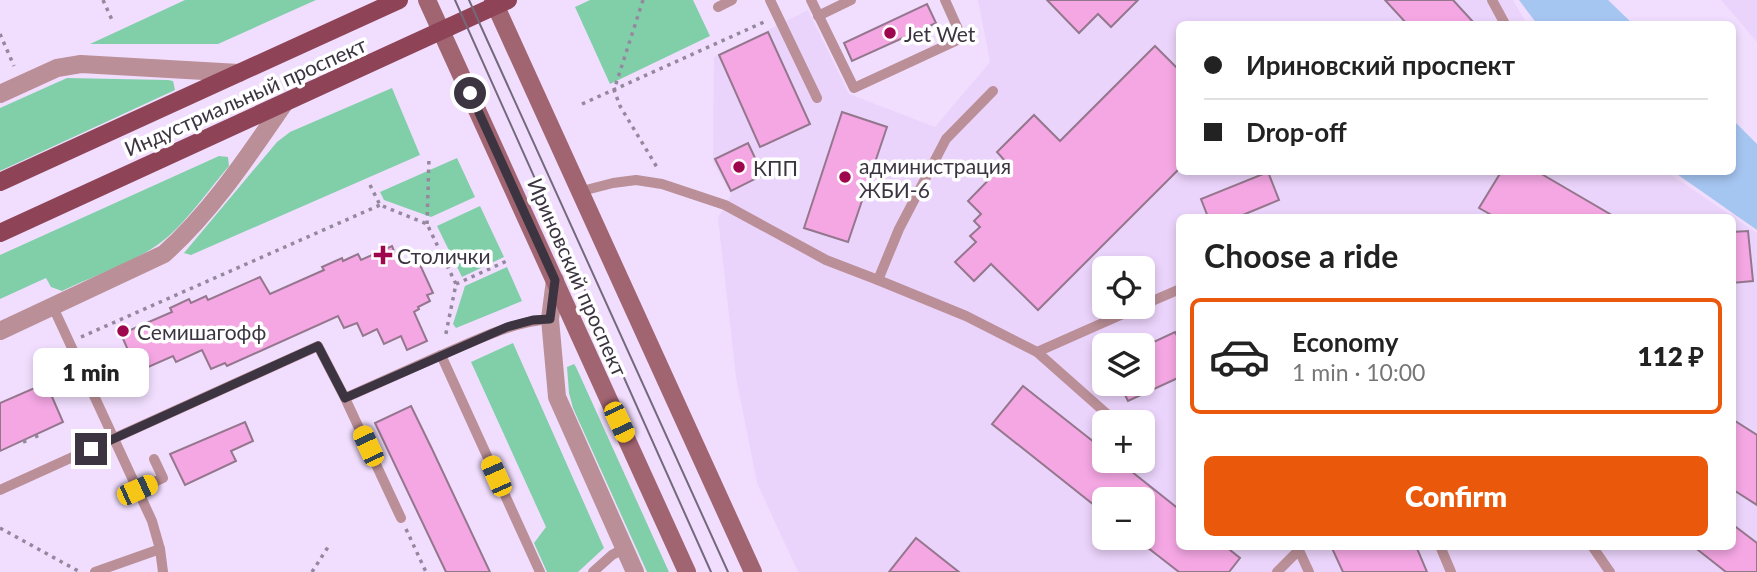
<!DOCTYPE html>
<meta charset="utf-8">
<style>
:root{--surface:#fff;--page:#f6f6f6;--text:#222;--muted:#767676;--line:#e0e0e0;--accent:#ea580c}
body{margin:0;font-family:Lato,sans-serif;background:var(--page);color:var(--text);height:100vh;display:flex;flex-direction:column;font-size:26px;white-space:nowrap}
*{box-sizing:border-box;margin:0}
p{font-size:23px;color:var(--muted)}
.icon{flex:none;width:38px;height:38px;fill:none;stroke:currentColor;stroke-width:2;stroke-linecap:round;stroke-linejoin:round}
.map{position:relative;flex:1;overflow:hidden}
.drawer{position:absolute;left:1176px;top:214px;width:560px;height:336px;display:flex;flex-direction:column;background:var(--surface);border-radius:10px;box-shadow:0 4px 10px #0003}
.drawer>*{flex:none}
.hud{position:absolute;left:1176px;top:21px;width:560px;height:154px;border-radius:10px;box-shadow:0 4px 10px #0003;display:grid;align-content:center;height:154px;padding:0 28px;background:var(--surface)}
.buttons{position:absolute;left:1092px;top:256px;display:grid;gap:14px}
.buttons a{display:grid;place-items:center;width:63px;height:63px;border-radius:10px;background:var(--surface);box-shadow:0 4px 10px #0003;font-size:35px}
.end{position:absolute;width:32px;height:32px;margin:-16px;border:9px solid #3c3541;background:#fff;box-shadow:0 0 0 4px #fff}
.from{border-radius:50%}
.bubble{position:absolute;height:49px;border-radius:10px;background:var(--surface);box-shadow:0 4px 10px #0003;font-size:23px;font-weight:800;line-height:49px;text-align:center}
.car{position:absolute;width:21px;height:42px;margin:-21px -10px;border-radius:9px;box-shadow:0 0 5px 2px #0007;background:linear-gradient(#f5c518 24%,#345 0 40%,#f5c518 0 76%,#345 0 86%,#f5c518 0)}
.hud b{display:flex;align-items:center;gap:24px;height:66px;font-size:26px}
.hud b+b{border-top:2px solid var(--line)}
.hud i{width:18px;height:18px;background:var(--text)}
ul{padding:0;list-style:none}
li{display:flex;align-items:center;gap:21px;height:116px;margin:0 14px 10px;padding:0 14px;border:4px solid transparent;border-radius:10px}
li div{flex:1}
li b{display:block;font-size:26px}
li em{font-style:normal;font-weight:800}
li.current{border-color:var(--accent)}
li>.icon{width:63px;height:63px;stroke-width:1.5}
h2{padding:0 28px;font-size:32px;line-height:84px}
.primary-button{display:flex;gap:14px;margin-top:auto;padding:14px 28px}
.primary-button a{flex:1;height:80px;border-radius:10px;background:var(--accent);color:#fff;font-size:28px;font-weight:800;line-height:80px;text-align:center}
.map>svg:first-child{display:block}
.built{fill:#ebd4fb;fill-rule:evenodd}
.green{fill:#81cfa9}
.water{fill:#a6c6f2}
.building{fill:#f5a7e4;stroke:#94778d;stroke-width:2}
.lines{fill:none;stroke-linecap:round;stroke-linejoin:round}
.path{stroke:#95889e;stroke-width:3.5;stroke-dasharray:3.5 5;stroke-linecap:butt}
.lane{stroke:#ba8f97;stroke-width:10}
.street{stroke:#ba8f97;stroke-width:18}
.secondary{stroke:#a16471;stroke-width:18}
.primary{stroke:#8e4456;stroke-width:18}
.tram{stroke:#74697b;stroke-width:2}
.route{stroke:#3c3541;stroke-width:9}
.poi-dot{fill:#9e064d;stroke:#fff;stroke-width:2.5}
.labels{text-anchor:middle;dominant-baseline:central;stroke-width:7;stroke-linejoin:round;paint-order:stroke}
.poi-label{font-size:21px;fill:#3c3541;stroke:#fff;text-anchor:start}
.street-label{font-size:21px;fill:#3c3541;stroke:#fff}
</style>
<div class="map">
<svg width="1757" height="572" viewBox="0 0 1757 572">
<rect width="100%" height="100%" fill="#f1defe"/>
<g class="built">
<path d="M978 0H1513L1527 24H1180V172H1667L1757 233V572H798L757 483 736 377 718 218 731 195 713 162 714 57 808 10 849 94 935 127 990 62ZM1180 217H1732V546H1180ZM1104 268H1143V306H1104ZM1104 345H1143V383H1104ZM1104 422H1143V460H1104ZM1104 499H1143V537H1104Z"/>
<path d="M1721 0H1757V42Z"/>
</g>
<g class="green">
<path d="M185 0H316L218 44H90Z"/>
<path d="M590 0H693L710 36 610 84 575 7Z"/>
<path d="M67 78 168 80 173 81 175 90 0 171V108Z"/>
<path d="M392 88 420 155 191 255 184 253 277 142 290 132Z"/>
<path d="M219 156 228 157 229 166C209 189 184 226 160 243 133 263 93 276 62 291L51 287 46 278 0 299V255Z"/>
<path d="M457 158 475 197 431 217 384 200 380 192Z"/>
<path d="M480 206 504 257 462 277 437 226Z"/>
<path d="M507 267 522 301 456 328 453 324 465 286Z"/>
<path d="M513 343 604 548 578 572H547L534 543 546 527 471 362Z"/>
<path d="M574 364 576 367 669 572H647L573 408 569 393 567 367Z"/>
</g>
<g class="water">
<path d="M1519 0H1608L1633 24H1537Z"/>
<path d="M1733 120 1757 144V230L1674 172H1732Z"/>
</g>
<g class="building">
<path d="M1047 0H1138L1111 27 1098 14 1079 33Z"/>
<path d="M1385 0H1453L1475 24H1407Z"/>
<path d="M927 4 936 23 852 61 844 43Z"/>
<path d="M768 32 810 124 760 147 719 55Z"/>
<path d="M1155 46 1180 71V168L1038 310 991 264 974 281 955 262 976 242 970 236 980 227 974 221 981 214 968 201 1006 162 997 152 1034 115 1060 141Z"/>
<path d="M842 112 887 127 848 242 804 228Z"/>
<path d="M748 143 763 175 731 191 715 159Z"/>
<path d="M1268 172 1279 200 1238 217H1208L1201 199Z"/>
<path d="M1501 172H1538L1615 217H1495L1479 208Z"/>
<path d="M1748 231 1753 281 1732 283V232Z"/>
<path d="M392 246 399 263 416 256 433 293 427 295 430 301 418 307 419 309 414 312 427 341 407 350 401 336 384 344 377 329 363 336 357 323 344 328 338 316 227 366 225 363 211 369 202 350 176 362 173 356 146 368 138 351 130 355 121 334 172 312 170 308 189 299 191 303 206 296 208 300 260 277 270 294 324 270 322 267 342 258 343 261 358 254 361 260Z"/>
<path d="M1175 332 1180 341V377L1128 401 1119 383H1143V347Z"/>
<path d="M46 383 63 422 0 451V403Z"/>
<path d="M1023 386 1104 450V460H1117L1180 510V546H1225L1240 558 1229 572H1179L1143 544V499H1104V513L992 424Z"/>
<path d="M411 406 432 449 490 572H446L375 423Z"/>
<path d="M1732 419 1757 435V505L1732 489Z"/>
<path d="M245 422 253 441 231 451 236 461 185 485 170 454Z"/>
<path d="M1732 524 1757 543V572H1726L1693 546H1732Z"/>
<path d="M916 538 959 572H889Z"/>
<path d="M1331 546H1416L1427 572H1343Z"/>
</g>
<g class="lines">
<g class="path">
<path d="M103 0 113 22"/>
<path d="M643 0 614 90 620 106 658 169"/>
<path d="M0 34 14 66"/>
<path d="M582 104 764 22"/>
<path d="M370 185 380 205 427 224 456 284 445 338"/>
<path d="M427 224 429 158"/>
<path d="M456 284 509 260"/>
<path d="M81 337 380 205"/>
<path d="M35 437 40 435"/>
<path d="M23 442 29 440"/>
<path d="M0 528 80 572"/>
<path d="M406 529 426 572"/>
<path d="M312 572 328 547"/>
</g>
<g class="lane">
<path d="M770 0 817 98"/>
<path d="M811 0 854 88 962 38 945 0"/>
<path d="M1492 0 1505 24"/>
<path d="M718 7 732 0"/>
<path d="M818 16 851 0"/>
<path d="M582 191 613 183 636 180 662 184 725 205 826 260 878 280 899 229 946 139 993 91"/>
<path d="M878 280 966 316 1037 352 1116 422"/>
<path d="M1143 305 1180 289"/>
<path d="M53 307 152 521 160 549 163 572"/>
<path d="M1037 352 1141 306"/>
<path d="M345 398 441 355"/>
<path d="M0 490 318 346 345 398 401 518"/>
<path d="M137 490 163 478 154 459"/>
<path d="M1297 546 1309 572"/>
<path d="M1440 546 1451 572"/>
<path d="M1592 546 1610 572"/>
<path d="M95 572 160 549"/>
<path d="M540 572 441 355C477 340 511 322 550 319"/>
<path d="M593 572 612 555 625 548"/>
<path d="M1277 572 1299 550"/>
</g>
<g class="street">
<path d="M0 94 57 68 81 64 239 73"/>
<path d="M555 280 550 319 557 397 635 572"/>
<path d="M0 331 164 254C212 211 248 156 284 104"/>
</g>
<g class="secondary">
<path d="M427 0 687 572"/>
<path d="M493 0 753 572"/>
</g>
<g class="primary">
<path d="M0 182 399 0"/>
<path d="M0 233 508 0"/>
</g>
<g class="tram">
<path d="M455 0 711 572"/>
<path d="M469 0 728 572"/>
</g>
</g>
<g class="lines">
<path class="route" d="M91 449 318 346 345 398 507 327 533 320 550 319 555 280 470 93"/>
</g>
<g class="poi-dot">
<circle cx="890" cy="33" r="7"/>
<circle cx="739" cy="167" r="7"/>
<circle cx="845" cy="177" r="7"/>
<path d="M379.5 244.5h7v7h7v7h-7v7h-7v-7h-7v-7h7z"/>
<circle cx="123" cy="331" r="7"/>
</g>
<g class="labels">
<g class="poi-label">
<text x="904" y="33">Jet Wet</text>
<text x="859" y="165">администрация<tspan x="859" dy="24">ЖБИ-6</tspan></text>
<text x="753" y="167">КПП</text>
<text x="397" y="255">Столички</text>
<text x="137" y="331">Семишагофф</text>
</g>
<g class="street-label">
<text transform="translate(245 96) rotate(-24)">Индустриальный проспект</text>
<text transform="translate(578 277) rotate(66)">Ириновский проспект</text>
</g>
</g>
</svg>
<div class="buttons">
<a><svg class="icon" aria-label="locate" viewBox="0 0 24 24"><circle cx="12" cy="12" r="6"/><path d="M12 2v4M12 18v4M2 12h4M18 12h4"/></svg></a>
<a><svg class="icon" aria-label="layers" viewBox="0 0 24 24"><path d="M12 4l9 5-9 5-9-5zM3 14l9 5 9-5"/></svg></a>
<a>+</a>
<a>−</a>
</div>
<i class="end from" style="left:470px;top:93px"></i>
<i class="end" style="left:91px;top:449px"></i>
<div class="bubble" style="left:33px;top:348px;width:116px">1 min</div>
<i class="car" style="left:619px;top:422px;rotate:155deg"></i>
<i class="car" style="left:368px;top:446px;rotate:335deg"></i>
<i class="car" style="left:496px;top:476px;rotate:336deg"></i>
<i class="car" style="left:137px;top:490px;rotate:66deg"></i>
<div class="hud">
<b><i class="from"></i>Ириновский проспект</b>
<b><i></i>Drop-off</b>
</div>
<section class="drawer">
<h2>Choose a ride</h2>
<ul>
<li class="current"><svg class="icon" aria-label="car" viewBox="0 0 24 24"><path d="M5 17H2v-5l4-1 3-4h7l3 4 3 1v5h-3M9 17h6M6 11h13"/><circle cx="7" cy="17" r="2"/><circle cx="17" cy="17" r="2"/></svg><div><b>Economy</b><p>1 min · 10:00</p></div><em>112 ₽</em></li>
</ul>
<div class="primary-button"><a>Confirm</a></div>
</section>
</div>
